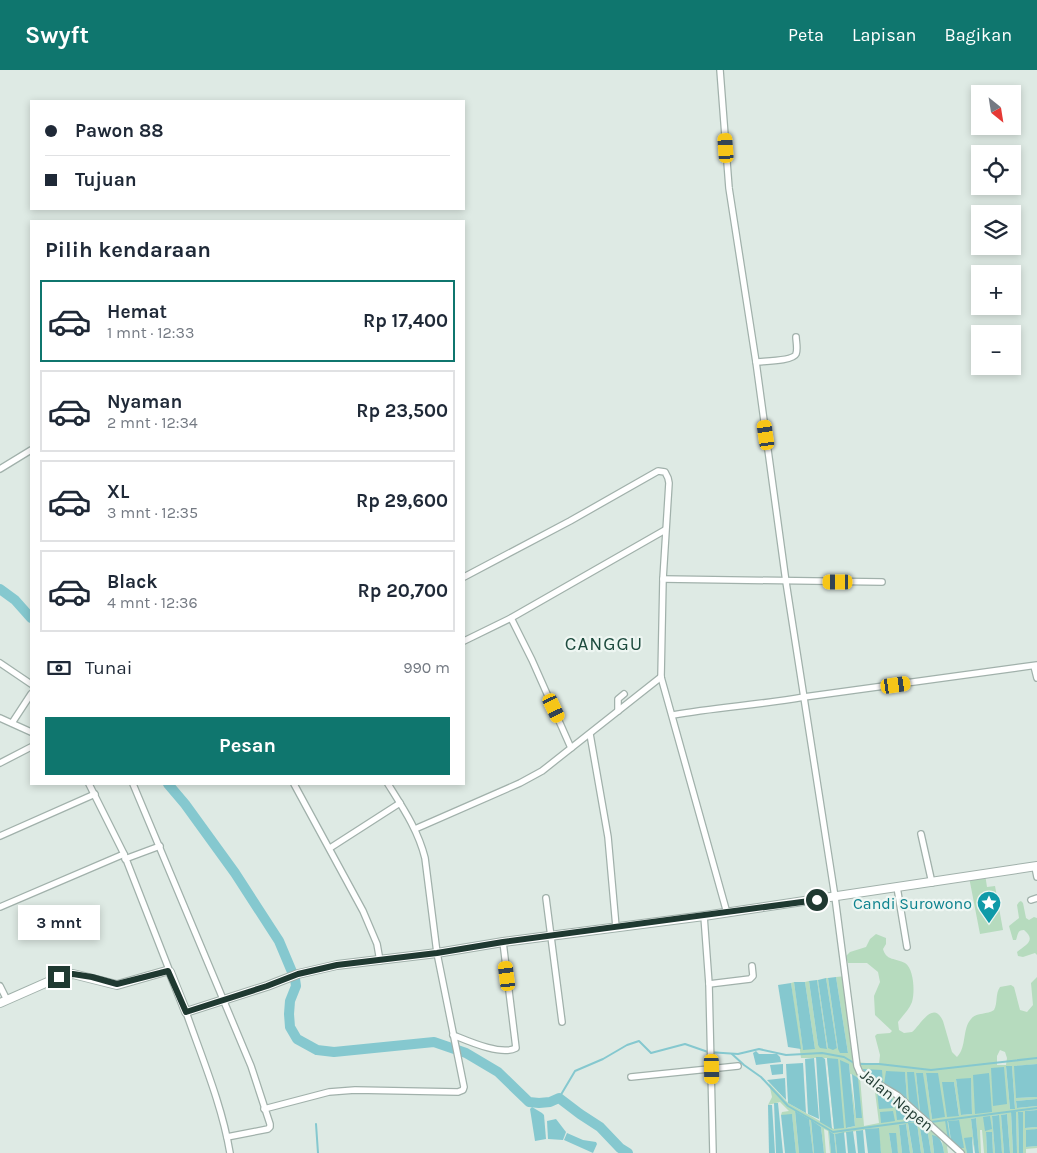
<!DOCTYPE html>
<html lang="id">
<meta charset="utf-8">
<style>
:root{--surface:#fff;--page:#f2f2f3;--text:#1f2937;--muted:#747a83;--line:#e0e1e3;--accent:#0f766e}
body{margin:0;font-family:Karla,sans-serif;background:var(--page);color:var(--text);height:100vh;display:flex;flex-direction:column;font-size:19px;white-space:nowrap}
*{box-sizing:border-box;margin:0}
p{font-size:16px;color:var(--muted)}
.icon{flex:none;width:28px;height:28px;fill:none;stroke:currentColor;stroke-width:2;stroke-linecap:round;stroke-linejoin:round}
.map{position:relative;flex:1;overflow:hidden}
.details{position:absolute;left:30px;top:150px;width:435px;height:565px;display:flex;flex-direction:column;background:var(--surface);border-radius:0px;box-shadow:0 2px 8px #0003}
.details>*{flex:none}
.top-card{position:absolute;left:30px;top:30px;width:435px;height:110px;border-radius:0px;box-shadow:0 2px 8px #0003;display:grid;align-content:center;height:110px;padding:0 15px;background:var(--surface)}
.needle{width:32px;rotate:150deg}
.buttons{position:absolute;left:971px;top:15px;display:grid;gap:10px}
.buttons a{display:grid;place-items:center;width:50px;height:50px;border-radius:0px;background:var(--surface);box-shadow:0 2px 8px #0003;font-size:25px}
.end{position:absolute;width:22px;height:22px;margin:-11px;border:6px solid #1f3931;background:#fff;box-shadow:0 0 0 2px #fff}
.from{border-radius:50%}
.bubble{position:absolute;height:35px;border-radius:0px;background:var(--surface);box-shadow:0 2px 8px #0003;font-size:16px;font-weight:700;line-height:35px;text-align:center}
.car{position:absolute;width:15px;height:30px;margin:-15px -8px;border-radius:6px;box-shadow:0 0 4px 1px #0007;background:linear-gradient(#f5c518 24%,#345 0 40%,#f5c518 0 76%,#345 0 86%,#f5c518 0)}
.top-card b{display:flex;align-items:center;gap:18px;height:48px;font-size:19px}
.top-card b+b{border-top:1px solid var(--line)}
.top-card i{width:12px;height:12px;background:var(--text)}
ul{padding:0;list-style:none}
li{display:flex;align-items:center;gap:15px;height:82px;margin:0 10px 8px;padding:0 5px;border:2px solid var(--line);border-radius:0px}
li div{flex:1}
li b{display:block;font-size:19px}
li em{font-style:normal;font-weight:700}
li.active{border-color:var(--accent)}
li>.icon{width:45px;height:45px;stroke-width:1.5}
h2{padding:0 15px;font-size:22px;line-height:60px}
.pay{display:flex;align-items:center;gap:12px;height:55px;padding:0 15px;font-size:19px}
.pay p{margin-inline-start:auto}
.button{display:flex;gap:10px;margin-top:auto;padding:10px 15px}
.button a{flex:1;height:58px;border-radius:0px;background:var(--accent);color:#fff;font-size:20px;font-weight:700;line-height:58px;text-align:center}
header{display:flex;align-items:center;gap:30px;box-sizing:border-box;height:70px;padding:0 25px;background:var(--accent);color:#fff}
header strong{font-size:24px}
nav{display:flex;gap:28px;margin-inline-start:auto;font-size:18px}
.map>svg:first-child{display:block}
.green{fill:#b6dbbe;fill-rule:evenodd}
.water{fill:#85c8cf}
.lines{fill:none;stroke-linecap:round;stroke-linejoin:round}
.stream{stroke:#85c8cf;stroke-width:2}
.river{stroke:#85c8cf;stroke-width:10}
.minor-casing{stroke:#a1b1ab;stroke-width:8}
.tertiary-casing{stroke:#a1b1ab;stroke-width:10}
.minor{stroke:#fff;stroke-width:5.5}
.tertiary{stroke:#fff;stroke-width:8}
.route{stroke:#1f3931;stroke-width:6}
.labels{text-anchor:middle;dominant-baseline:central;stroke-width:4.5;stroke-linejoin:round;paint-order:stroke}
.culture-label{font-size:16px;fill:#0d838f;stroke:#eef6f2;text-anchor:end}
.street-label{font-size:16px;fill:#1f3931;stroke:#eef6f2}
.quarter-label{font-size:19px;letter-spacing:1px;fill:#1c4a3d;stroke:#eef6f2}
</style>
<header>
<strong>Swyft</strong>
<nav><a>Peta</a><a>Lapisan</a><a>Bagikan</a></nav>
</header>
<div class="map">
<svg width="1037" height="1083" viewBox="0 0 1037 1083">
<rect width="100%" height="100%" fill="#deeae4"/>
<g class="green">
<path d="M985 804 987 817 995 816 1003 860 980 864 969 807Z"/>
<path d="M1021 831 1023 833 1026 848 1029 850 1034 847 1037 848V885L1035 883 1023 887 1018 886 1017 882C1025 875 1037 871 1024 860 1017 860 1018 865 1016 870H1013L1009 856 1019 848 1017 835 1019 832Z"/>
<path d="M876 864 886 868V874L883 879C886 891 896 888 905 893 914 899 915 922 912 932 909 940 903 945 898 952L899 960 904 963 912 962C920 956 933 929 943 951L952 982 957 987C967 977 962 959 971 949 976 942 987 945 994 940 998 933 995 924 1000 917L1011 915 1014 917 1020 940 1027 942 1033 935 1031 913 1037 907V994L1015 996 1016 1028 1037 1027V1029L1016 1031 1017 1038 1037 1036V1040L1026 1041V1058L1037 1057V1059L1026 1061V1077L1037 1076V1078L1026 1079V1083H1023V1042H1018L1019 1083H1017L1016 1042 1011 1043 1013 1083H1010L1007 1044 1001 1045 1004 1083H1002L998 1045 992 1046 995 1083H993L992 1062 986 1063 987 1083H984L982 1060H980L981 1083H979L976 1048 971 1049 975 1083 972 1068H965L967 1083H955L947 1076 948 1083H944L942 1071 932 1066 934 1083H931L927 1058 919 1052 924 1083H921L917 1053 908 1054 913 1083H910L906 1054 899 1055 902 1083H898L895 1063H889L892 1083H881L878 1058 835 1064 837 1083H836L834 1064 829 1062 831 1083H830L828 1061 824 1059 826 1083H824L821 1057 811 1051 814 1083H813L809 1049 795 1042 799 1083H796L792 1045H781L782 1042 789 1041 780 1032 768 1035 772 1027 769 1013 788 1033 834 1059 827 988H801L791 913 794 912 803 979H815L805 912 809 911 818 975 827 978 817 910H818L828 978H837L826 908H828L838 979 848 983 836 907 846 906 856 986 852 987 853 992 879 994 880 985 875 966 877 964 890 963 892 961 875 945 874 926 880 912 878 902 867 893H848L846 886 850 882 866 877 870 869ZM1000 980 1005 982 1007 988 1006 995H997V986ZM849 994 855 1056 847 1058ZM1012 996 1015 1038 1010 1039 1006 997ZM905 1003 907 1030 884 1014ZM916 1003H923L926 1048 920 1042ZM926 1003H938L932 1049ZM850 1004 854 1005 856 1048ZM860 1007 874 1014 879 1053 864 1056ZM971 1009 972 1044 962 1045 956 1010ZM954 1012 959 1045 958 1046 943 1013ZM959 1050 951 1070 948 1052Z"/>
</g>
<g class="water">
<path d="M836 907 848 983H840L838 979 828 908Z"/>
<path d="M826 908 837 978 833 980 828 978 818 910Z"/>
<path d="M817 910 827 979 820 978 818 975 809 911Z"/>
<path d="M794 912H805L815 979 803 980Z"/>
<path d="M791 913 801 979 788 977 778 915Z"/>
<path d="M756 981 759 984H777L780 987 781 992 756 995 753 983Z"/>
<path d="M816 987H822L825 989 832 1059 820 1052Z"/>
<path d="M814 988 819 1049 808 1044 805 989Z"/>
<path d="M827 988 838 989 844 1058 834 1059Z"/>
<path d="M840 990 849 994 855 1056 846 1058Z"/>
<path d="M803 993 806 1043 788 1033 786 994Z"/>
<path d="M783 994V1004L772 1005 770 995Z"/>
<path d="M1037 994V1027L1016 1028 1014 996Z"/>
<path d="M1006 996H1012L1015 1039H1010Z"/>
<path d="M1004 997 1007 1034 993 1036 991 998Z"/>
<path d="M863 999 882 1000 883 1014 863 1003Z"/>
<path d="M886 1001 905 1002 907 1030 884 1014Z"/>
<path d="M907 1002H914L919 1041 909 1032Z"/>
<path d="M916 1003H923L930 1050 920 1042Z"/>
<path d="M926 1003H938L945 1047 932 1049Z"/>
<path d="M989 1003 992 1042 975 1044 973 1005Z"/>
<path d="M852 1004 858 1008 862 1048H856Z"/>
<path d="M785 1008 786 1030 767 1010Z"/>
<path d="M971 1008 972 1044 961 1045 956 1009Z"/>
<path d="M942 1012H954L959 1046 947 1047Z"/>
<path d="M877 1021H885L892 1026 893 1038 879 1039Z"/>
<path d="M894 1026 920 1048 897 1050Z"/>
<path d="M1037 1029V1036L1017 1038 1016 1031Z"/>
<path d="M774 1033H778L783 1083H776Z"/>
<path d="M768 1035H772L775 1083H769Z"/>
<path d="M532 1037 542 1043 544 1045 546 1069 535 1071 530 1039Z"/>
<path d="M1037 1040V1057L1025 1058V1041Z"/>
<path d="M795 1041 809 1049 813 1083H799Z"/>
<path d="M893 1041 895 1051 881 1053 880 1042Z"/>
<path d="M1011 1042H1016L1017 1083H1013Z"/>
<path d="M1018 1042H1023V1083H1019Z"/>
<path d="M792 1044 796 1083H785L781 1045Z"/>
<path d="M1007 1044 1010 1083H1004L1001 1045Z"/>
<path d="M999 1045 1002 1083H995L992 1046Z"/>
<path d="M990 1046 992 1059 985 1061 983 1047Z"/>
<path d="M976 1048 979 1083H975L971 1049Z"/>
<path d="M556 1049 566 1062 563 1070 548 1069 547 1051Z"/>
<path d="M811 1050 821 1057 824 1083H814Z"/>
<path d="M959 1050 964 1078H959L951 1070 948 1051Z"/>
<path d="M922 1051 927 1058 931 1083H924L919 1052Z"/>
<path d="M908 1053H917L921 1083H913Z"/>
<path d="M906 1054 910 1083H902L899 1055Z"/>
<path d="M879 1058 881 1083H868L865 1059Z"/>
<path d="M1037 1059V1076L1026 1077V1060Z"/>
<path d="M863 1060 865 1083H858L856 1061Z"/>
<path d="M829 1061 834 1064 836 1083H831Z"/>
<path d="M853 1061 856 1083H848L846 1062Z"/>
<path d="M844 1062 846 1083H837L835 1064Z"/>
<path d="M986 1062H992L993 1083H987Z"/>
<path d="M567 1063 583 1070 596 1072 597 1074 593 1083 564 1070Z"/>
<path d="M889 1063H896L898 1083H892Z"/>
<path d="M932 1065C941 1066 943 1075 944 1083H934Z"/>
<path d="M972 1067 973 1083H967L964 1068Z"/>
</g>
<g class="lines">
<g class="stream">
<path d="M732 984 744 995 761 1007 788 1036 833 1062 922 1050"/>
<path d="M858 994H879L931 1000 1037 988"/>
<path d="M559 1028 575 1001 603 989 627 975 639 971 651 983 685 974 708 982 738 984 759 979 786 985 822 983 844 987 854 993"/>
<path d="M946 1050 949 1070"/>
<path d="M931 1052 1037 1038"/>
<path d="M316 1054 318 1083"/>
</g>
<g class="river">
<path d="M0 519 15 530 31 548"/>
<path d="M168 714 185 734 235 803 279 871 295 909 296 916 290 931 289 944 290 957 297 969 317 980 334 982 434 972 466 983 498 1002 529 1032 539 1033 550 1032 559 1028 580 1044 600 1057 620 1078 628 1083"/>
</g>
<defs>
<g id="minor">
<path d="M720 0 729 118 756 292 786 512 835 827 857 996 860 1003 897 1025 961 1083"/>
<path d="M756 292C764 291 793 291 796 284 798 279 796 271 796 267"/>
<path d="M0 399 31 380"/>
<path d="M464 507 570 451 658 401 665 402 668 408 669 413 663 509 661 607 727 843"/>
<path d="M663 509 882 512"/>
<path d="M511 548 532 590 571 678"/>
<path d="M464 571 511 548 665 460"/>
<path d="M0 593 31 614"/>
<path d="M1034 596 1037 608"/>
<path d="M618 641V629L624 624"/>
<path d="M673 645C716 637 760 635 804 627L1037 595"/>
<path d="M0 648 31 662"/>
<path d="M12 653 31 624"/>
<path d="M590 664 608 767 616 857"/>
<path d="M0 693 31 677"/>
<path d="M89 714 124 784 170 902"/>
<path d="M133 714 251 996 270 1054V1057L268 1059 227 1067"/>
<path d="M294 714 363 841 377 874 380 891"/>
<path d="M415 759 520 713 542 701 661 607"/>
<path d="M921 764 932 813"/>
<path d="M0 766 95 724"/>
<path d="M330 778 400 733"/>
<path d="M125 789 160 776"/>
<path d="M1035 797 1037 807"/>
<path d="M897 817 907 877"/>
<path d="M546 828 562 952"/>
<path d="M1031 830 1037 828"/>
<path d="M0 837 124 784"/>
<path d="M704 846 709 914 713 1083"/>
<path d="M709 914 750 909 753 906 752 896"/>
<path d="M0 916 7 930"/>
<path d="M186 942C202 988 222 1035 230 1083"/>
<path d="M453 965C468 971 501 986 516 978L503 872"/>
<path d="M631 1007 738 996"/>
<path d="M264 1039 329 1022 355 1020 458 1022 463 1020 464 1017 437 883 425 788C418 760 403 738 388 714"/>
</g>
<path id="tertiary" d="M0 933 59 907 73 904 117 915 166 901 170 902 186 942 267 916 298 904 337 895 437 883 503 872 704 846 1037 796"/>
</defs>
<use href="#minor" class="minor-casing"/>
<use href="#tertiary" class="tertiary-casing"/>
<use href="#minor" class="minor"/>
<use href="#tertiary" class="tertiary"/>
</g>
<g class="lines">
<path class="route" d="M59 907 73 904 92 907 117 914 168 901 186 942 267 916 298 904 337 895 437 883 503 872 817 830"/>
</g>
<defs>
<symbol id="sight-pin" viewBox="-11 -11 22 30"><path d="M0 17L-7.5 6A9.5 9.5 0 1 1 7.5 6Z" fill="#0f9aa8" stroke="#eef6f2"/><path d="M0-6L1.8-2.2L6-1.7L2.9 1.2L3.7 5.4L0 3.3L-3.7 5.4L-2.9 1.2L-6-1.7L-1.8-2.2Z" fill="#fff"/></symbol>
</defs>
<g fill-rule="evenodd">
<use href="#sight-pin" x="975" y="819" width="28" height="38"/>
</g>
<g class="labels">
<g class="culture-label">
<text x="972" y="833">Candi Surowono</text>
</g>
<g class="street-label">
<text transform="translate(897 1030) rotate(39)">Jalan Nepen</text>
</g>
<g class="quarter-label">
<text x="604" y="574">CANGGU</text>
</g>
</g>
</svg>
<div class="buttons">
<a><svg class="needle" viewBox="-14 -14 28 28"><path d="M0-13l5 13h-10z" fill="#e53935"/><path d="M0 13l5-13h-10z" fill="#747a83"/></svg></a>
<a><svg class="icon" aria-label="locate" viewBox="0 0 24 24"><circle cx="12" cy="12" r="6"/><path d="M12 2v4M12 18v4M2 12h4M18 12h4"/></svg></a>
<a><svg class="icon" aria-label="layers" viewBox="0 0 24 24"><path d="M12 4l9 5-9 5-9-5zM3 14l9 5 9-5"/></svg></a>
<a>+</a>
<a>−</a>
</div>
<i class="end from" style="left:817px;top:830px"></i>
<i class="end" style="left:59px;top:907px"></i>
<div class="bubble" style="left:18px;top:835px;width:82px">3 mnt</div>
<i class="car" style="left:726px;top:78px;rotate:356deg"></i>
<i class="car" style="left:766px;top:365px;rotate:352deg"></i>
<i class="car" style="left:838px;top:512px;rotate:270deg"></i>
<i class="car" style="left:896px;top:615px;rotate:82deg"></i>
<i class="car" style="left:554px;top:638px;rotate:155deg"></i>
<i class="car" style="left:507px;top:906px;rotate:353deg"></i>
<i class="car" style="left:712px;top:999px;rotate:179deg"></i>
<div class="top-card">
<b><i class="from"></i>Pawon 88</b>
<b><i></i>Tujuan</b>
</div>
<section class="details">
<h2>Pilih kendaraan</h2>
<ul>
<li class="active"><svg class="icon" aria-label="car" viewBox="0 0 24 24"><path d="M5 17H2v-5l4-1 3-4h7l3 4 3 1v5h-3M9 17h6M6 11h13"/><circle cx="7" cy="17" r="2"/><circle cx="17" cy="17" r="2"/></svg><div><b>Hemat</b><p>1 mnt · 12:33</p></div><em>Rp 17,400</em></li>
<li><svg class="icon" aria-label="car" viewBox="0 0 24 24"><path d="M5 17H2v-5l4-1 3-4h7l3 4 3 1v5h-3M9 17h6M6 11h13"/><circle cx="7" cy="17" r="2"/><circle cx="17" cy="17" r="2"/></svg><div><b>Nyaman</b><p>2 mnt · 12:34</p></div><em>Rp 23,500</em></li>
<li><svg class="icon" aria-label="car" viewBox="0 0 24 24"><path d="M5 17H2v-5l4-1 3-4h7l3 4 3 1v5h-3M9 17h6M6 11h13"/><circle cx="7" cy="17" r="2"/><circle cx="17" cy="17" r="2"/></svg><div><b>XL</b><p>3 mnt · 12:35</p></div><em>Rp 29,600</em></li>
<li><svg class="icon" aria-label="car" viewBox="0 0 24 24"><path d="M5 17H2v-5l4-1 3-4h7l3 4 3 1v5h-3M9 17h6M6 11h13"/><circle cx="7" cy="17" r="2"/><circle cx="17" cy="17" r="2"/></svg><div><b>Black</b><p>4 mnt · 12:36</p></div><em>Rp 20,700</em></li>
</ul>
<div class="pay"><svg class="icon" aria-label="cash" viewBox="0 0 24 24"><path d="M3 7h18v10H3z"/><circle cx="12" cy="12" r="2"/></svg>Tunai<p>990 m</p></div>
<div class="button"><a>Pesan</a></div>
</section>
</div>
